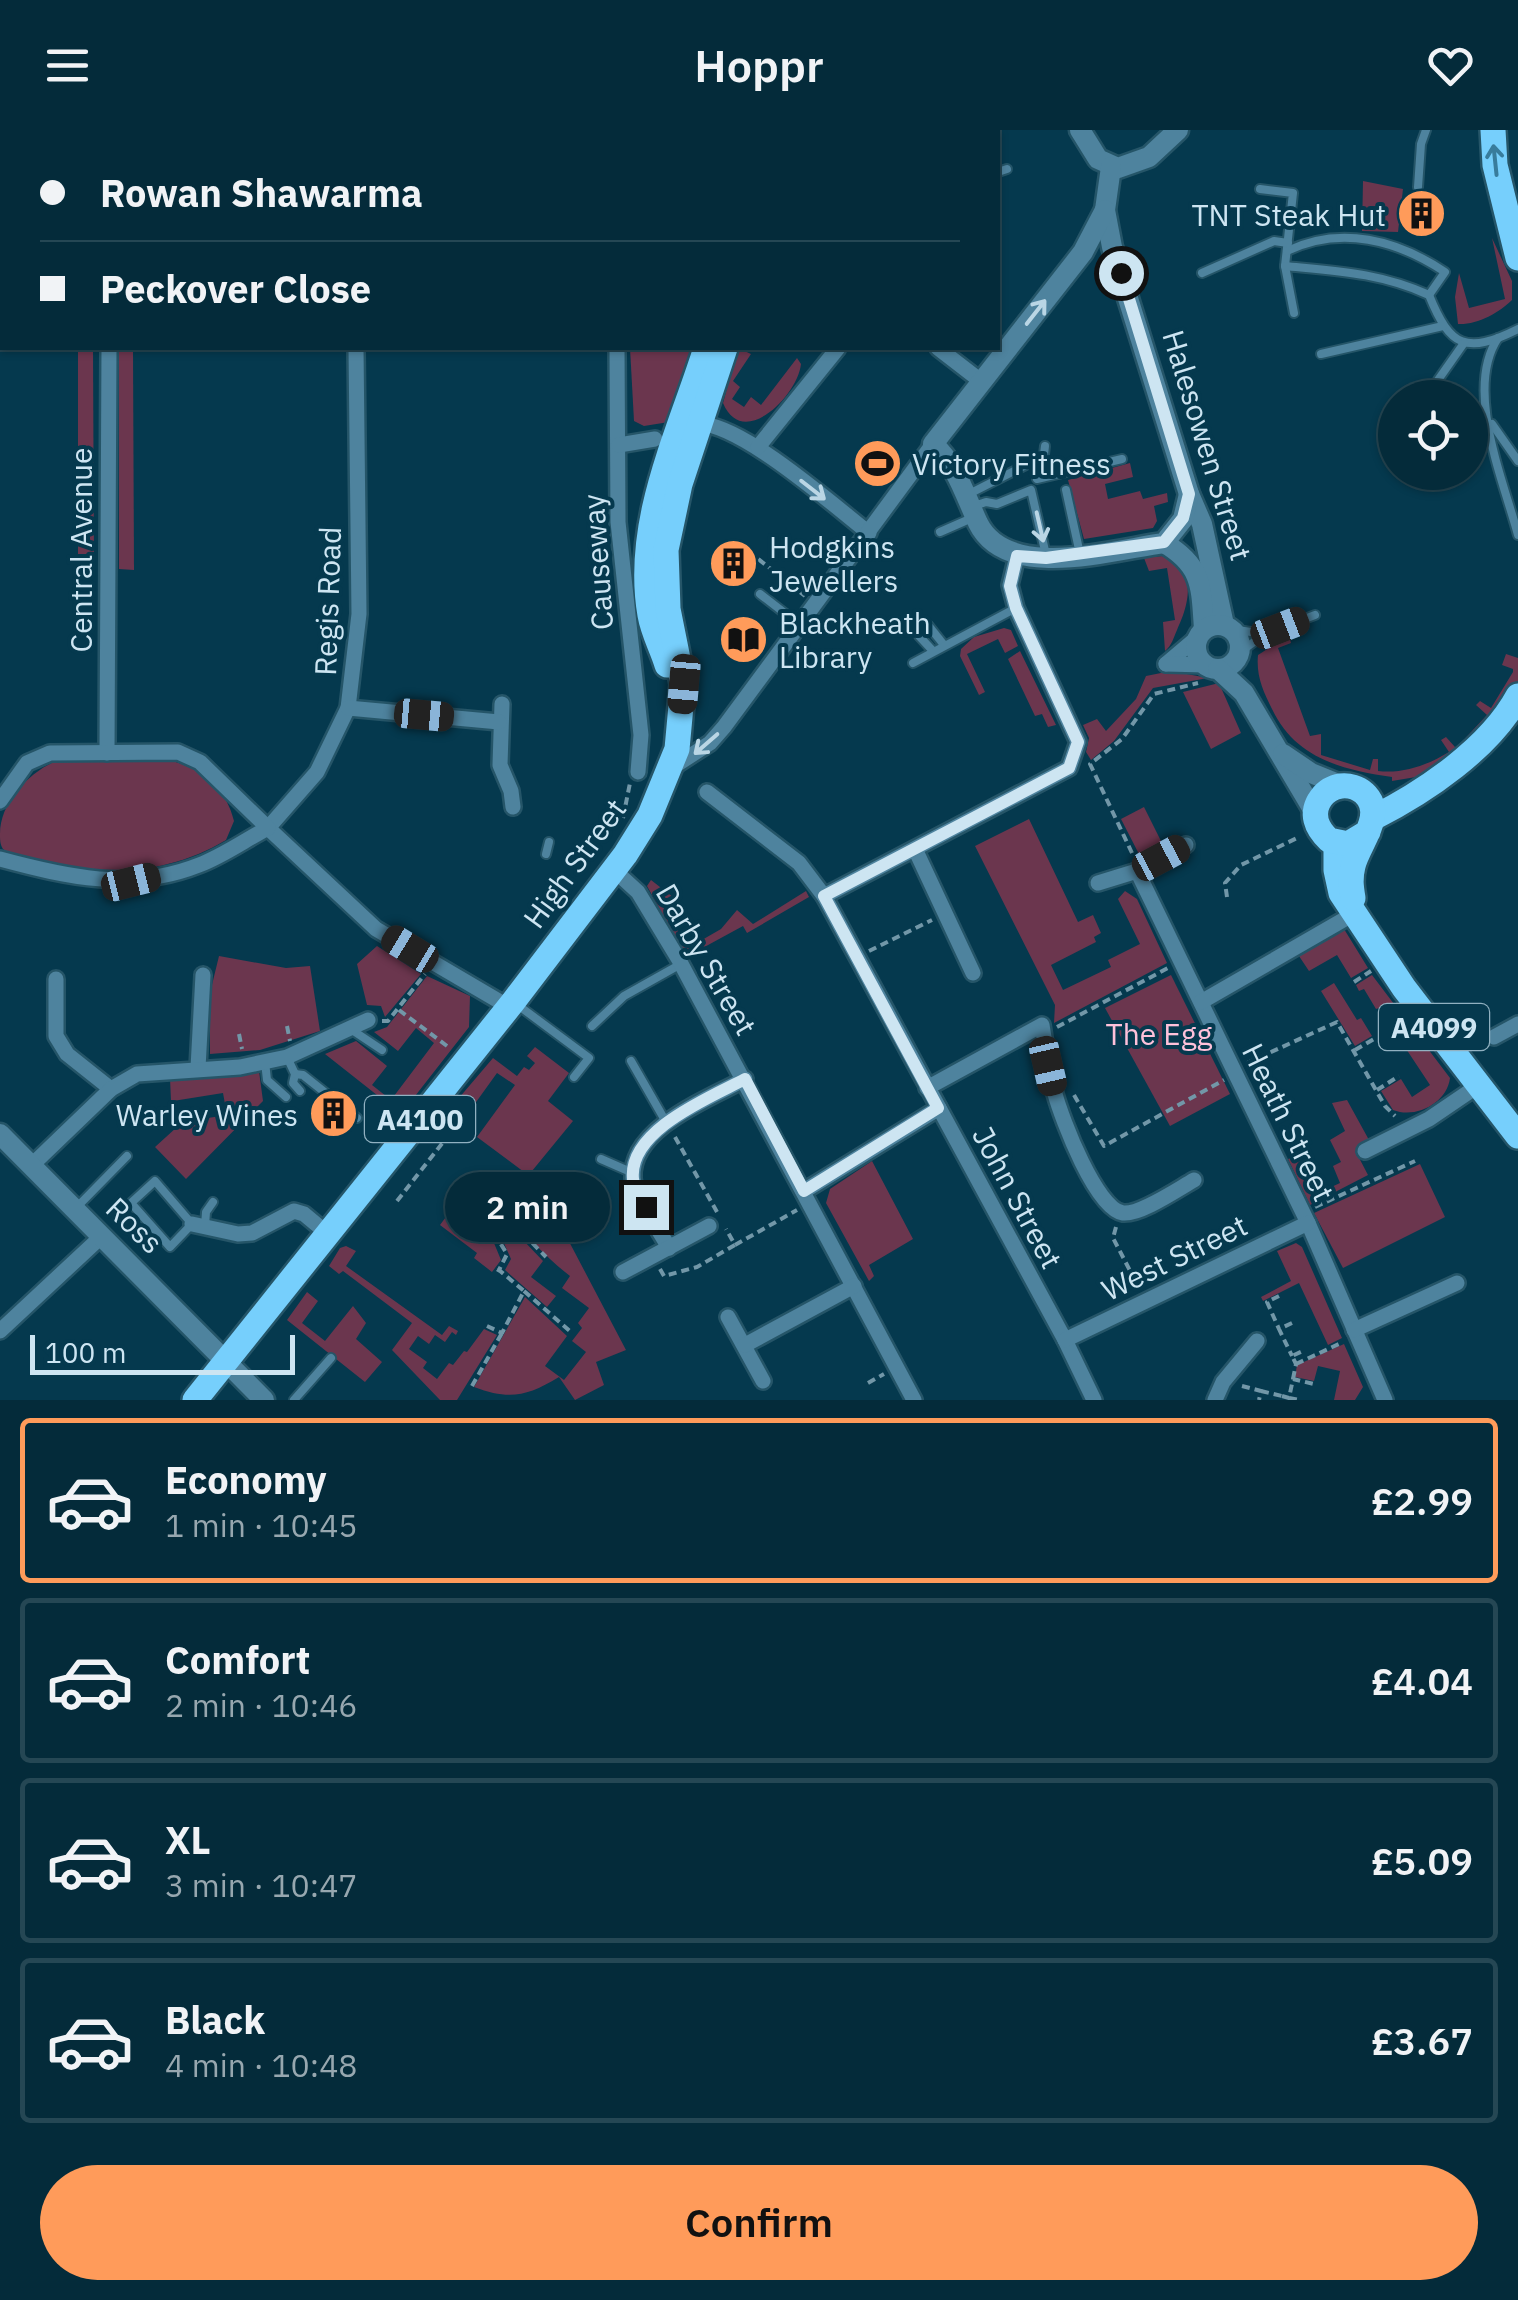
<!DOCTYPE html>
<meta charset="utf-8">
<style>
:root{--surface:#042b3a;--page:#0d3342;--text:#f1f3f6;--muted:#97a7af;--line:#254754;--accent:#ff9b5a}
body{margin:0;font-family:"IBM Plex Sans",sans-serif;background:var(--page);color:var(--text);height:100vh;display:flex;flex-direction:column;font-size:38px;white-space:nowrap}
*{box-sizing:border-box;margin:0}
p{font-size:32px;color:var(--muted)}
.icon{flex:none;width:55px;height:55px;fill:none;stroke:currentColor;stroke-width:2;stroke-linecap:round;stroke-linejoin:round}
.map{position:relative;height:1270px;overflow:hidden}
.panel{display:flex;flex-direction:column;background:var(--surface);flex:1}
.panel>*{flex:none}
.guide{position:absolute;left:0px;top:0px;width:1000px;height:220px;box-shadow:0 2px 8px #0004,0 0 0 2px var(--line);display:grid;align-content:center;height:220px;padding:0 40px;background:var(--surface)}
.buttons{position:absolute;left:1378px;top:250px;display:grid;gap:20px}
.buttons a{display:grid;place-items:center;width:110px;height:110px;border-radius:50%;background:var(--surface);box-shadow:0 2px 8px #0004,0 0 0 2px var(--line);font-size:50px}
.scale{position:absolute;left:30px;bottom:25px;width:265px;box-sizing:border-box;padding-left:10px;border:5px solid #cde5f2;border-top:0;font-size:28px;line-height:35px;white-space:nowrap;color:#cde5f2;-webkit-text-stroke:8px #05394e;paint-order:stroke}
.end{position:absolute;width:45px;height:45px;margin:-22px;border:12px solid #cde5f2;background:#111;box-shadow:0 0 0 5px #111}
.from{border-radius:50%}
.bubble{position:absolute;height:70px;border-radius:35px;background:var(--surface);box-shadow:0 2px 8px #0004,0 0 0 2px var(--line);font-size:32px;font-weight:600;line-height:70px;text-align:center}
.car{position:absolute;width:30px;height:60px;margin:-30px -15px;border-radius:12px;box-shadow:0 0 8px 2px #0007;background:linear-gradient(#222 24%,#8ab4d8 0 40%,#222 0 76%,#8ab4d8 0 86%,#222 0)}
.guide b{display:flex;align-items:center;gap:35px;height:95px;font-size:38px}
.guide b+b{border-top:2px solid var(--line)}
.guide i{width:25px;height:25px;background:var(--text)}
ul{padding:18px 0 0;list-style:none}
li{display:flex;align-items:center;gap:30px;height:165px;margin:0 20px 15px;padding:0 20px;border:5px solid var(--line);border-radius:10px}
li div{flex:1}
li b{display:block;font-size:38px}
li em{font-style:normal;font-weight:600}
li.current{border-color:var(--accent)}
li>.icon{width:90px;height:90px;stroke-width:1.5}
.button{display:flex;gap:20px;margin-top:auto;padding:20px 40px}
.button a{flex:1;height:115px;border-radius:60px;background:var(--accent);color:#111;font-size:40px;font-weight:600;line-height:115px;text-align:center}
header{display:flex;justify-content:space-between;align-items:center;height:130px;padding:0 40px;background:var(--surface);font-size:45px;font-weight:600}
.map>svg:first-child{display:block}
.green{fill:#6b364e;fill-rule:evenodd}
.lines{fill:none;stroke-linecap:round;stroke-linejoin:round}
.service-casing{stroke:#255568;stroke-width:12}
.minor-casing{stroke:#255568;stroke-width:20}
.tertiary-casing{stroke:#255568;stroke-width:25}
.primary-casing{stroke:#255568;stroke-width:30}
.path{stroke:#7297a8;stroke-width:4;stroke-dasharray:8 5;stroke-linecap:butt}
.service{stroke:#4e839e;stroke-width:8}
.minor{stroke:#4e839e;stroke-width:15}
.tertiary{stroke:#4e839e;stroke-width:20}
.primary{stroke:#76cffc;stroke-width:25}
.oneway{stroke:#387c9c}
.oneway2{stroke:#bad6e5}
.route{stroke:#cde5f2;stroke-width:12}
.labels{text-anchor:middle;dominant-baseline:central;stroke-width:8;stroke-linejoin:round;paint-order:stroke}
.shield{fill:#05394e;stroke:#91b1c1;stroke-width:2.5}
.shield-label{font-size:28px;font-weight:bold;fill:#cde5f2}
.poi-label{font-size:30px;fill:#cde5f2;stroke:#05394e;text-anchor:start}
.street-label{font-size:30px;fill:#cde5f2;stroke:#05394e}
.park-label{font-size:30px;fill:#fec1da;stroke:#05394e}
</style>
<header><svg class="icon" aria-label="menu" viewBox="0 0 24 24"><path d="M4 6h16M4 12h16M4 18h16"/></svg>Hoppr<svg class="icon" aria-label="heart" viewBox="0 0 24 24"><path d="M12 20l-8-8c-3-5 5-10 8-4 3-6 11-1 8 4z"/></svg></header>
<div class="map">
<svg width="1518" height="1270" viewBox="0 0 1518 1270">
<rect width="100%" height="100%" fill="#05394e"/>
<g class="green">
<path d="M1363 51 1403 59 1398 102 1362 101Z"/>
<path d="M1492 108 1512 151V170C1499 183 1477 195 1458 194L1455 167 1459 143 1469 178 1505 169Z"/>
<path d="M78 218H93L94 438H78Z"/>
<path d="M630 218H692L669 292 644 296 634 291Z"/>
<path d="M738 218 751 224 733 251 740 257 732 269 744 277 751 267 761 275 797 228 801 234C798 265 743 321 723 273Z"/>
<path d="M119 220H133L134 440 119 439Z"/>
<path d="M1130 333 1133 347 1105 354 1108 369 1140 361 1143 369 1167 363 1168 372 1154 376 1157 391 1153 398 1084 409 1068 350Z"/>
<path d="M1162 426C1198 438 1190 473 1177 500 1173 509 1172 515 1165 521L1163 492 1175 490 1167 438 1149 441 1144 428Z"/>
<path d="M1004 498 1011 500 1018 516 1005 523 998 509 967 524 985 562 979 565 960 526 961 519 974 507Z"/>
<path d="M1289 505 1291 513 1278 518 1310 606 1321 604V625L1370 640 1373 629H1378V641C1403 644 1428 635 1449 622L1441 610 1446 607 1455 617 1458 616 1487 585 1476 575 1480 571 1491 578 1513 542V539L1502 535 1506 524 1518 528V551L1492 593 1428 645 1392 651V647C1342 640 1295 628 1272 579 1263 561 1256 546 1258 525L1275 514V511Z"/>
<path d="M1020 521 1056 595 1048 597 1042 584 1035 586 1008 529Z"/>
<path d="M1171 541 1208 548 1153 558 1114 611 1091 630 1086 622 1089 608 1083 595 1097 589 1106 601 1136 569 1146 546Z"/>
<path d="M1219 553 1241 603 1211 619 1183 562Z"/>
<path d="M163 629C197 635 226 656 234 691L226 710C170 744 93 751 31 730 23 727 9 725 3 719 0 714 0 710 0 704 0 672 29 642 58 630Z"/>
<path d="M1144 677 1163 715 1141 728 1121 689Z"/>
<path d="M1029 689 1078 792 1093 785 1101 803 1094 807 1096 812 1051 835 1063 860 1111 837 1108 830 1140 814 1118 769 1125 761 1137 769 1167 833 1054 893 1055 875 975 716Z"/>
<path d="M651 750 678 771 666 779 688 818 721 799 737 780 753 794 806 761 809 767 747 803 743 796 686 827 647 756Z"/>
<path d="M1344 799 1368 838 1351 848 1337 825 1309 841 1299 826Z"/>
<path d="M377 816 421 844 385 887 381 876 367 875 357 834Z"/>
<path d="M219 826 286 838 310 836 320 901 260 920 210 924V863Z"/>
<path d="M1171 845 1230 964 1170 996 1105 878Z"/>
<path d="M1372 845 1450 948C1447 973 1416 989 1393 980L1381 961 1401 949 1412 967 1430 955 1379 878 1376 879 1364 859 1359 861 1356 855Z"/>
<path d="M427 846 470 866 469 897 401 984 325 924 356 911 387 936 372 955 391 970 434 913 416 898 398 921 374 902 387 897Z"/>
<path d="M1334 853 1357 890 1361 888 1372 906 1355 916 1321 861Z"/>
<path d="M535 917 569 943 548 971 573 991 532 1041 626 1220 596 1232 604 1255 575 1270 559 1247C526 1267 509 1270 474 1257L525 1167 567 1206 545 1236 564 1250 586 1222 572 1211 582 1198 578 1193 589 1178 562 1158 570 1146C548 1129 527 1107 508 1085L507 1079 527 1097 541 1078 530 1069 533 1064 521 1055 528 1045 477 1007 515 955 497 943 461 993 447 982 493 928 517 946 524 937 529 940 535 933 527 926Z"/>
<path d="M259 941 263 971 186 1049 155 1017 177 997 166 984 171 971 170 948ZM223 963 227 985 176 993 173 971Z"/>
<path d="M1347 970 1369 1010 1356 1022 1368 1045 1310 1075 1288 1029 1302 1024 1312 1045 1319 1042 1327 1059 1340 1053 1333 1036 1341 1032 1330 1010 1345 1001 1332 973Z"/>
<path d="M872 1031 913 1109 869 1135 874 1146 869 1151 826 1073 830 1059Z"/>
<path d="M1420 1034 1445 1087 1343 1138 1314 1083Z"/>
<path d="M468 1057 495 1080 487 1096 501 1130 492 1142 474 1128 477 1123 440 1095Z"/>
<path d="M500 1086 543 1131 531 1147 556 1166 547 1177 505 1140 511 1129 495 1093Z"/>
<path d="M1296 1113 1302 1117 1342 1208 1328 1215 1299 1153 1263 1171 1261 1167 1291 1151 1277 1121Z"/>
<path d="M346 1116 356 1121 346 1136 442 1205 449 1196 458 1201 456 1205 452 1202 445 1212 435 1205 429 1214 418 1206 409 1219 427 1232 423 1238 437 1249 449 1233 453 1235 464 1221 467 1222 484 1199 497 1205 457 1270H440L392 1220 412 1193 343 1141 339 1144 329 1136 340 1118Z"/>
<path d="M307 1162 318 1171 302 1193 325 1211 353 1176 366 1193 356 1209 382 1232 365 1252 287 1190Z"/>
<path d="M1344 1214 1363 1257 1355 1270H1334L1340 1241 1318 1236 1314 1251 1295 1247 1297 1235Z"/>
</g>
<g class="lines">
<defs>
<g id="service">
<path d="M998 42 1007 39"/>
<path d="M1418 57 1421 14 1426 0"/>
<path d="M1260 59 1293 63 1285 136 1294 183"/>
<path d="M1287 121C1341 95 1397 110 1445 142L1429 165"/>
<path d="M1285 136C1337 141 1381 143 1429 165 1450 217 1466 225 1518 199"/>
<path d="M1202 143 1274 111 1288 113"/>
<path d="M1498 208C1464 259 1503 349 1518 405"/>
<path d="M1321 224 1443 196"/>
<path d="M1438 268V250L1464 213"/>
<path d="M1492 294 1518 331"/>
<path d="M1045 316 1042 341 1037 349 1122 329"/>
<path d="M1066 360 1080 424"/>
<path d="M967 365 1026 335"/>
<path d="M971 377 986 372 997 374 1031 360 1046 425"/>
<path d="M940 402 972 388"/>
<path d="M760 464 800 495"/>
<path d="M928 495 944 515"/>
<path d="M1230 499 1265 504"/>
<path d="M919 506 933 521"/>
<path d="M1240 522 1265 504 1315 485"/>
<path d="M913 533 1016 478"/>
<path d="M546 724 549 712"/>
<path d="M515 873 589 928 574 947"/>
<path d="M592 896 624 866 681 834"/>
<path d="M352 900 382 920"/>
<path d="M287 927 295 944 293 953 300 961"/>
<path d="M631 931 666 992"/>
<path d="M265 932 267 950 286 967"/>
<path d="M295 944 303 945 357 988"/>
<path d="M601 1029 633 1043"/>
<path d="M155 1051 192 1094 170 1117 131 1073Z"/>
<path d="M75 1079 127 1026"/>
<path d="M205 1096 206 1082 213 1072"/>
<path d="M294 1270 331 1228"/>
</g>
<g id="minor">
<path d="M353 0V2"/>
<path d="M631 2 632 0"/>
<path d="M0 41H2"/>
<path d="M356 218 359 484 348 578 317 642 268 698 376 799 509 877"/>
<path d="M617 218 618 392 641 605 638 642"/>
<path d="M938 218 982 252"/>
<path d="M692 294C734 286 834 376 869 403"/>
<path d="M619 315 655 309"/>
<path d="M758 317 838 218"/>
<path d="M1166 534 1199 506"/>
<path d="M1166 534 1206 535"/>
<path d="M502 574 500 635 511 661 513 677"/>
<path d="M348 578 499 592"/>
<path d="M107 623 109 218"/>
<path d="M670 639 710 613 724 597 933 314"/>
<path d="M707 662 799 733 824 766 1065 1210 1094 1270"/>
<path d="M0 671 27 633 50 623 178 622 200 632 268 698C245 710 223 726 199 735 131 762 67 747 0 729"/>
<path d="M915 719 973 843"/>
<path d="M614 740 638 762 679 830 914 1270"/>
<path d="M1137 741 1308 1093 1385 1270"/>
<path d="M1098 753 1137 741 1186 715"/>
<path d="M824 766 1069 638 1078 612 1016 478 1010 455 1017 426"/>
<path d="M56 849V906L67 924 111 959"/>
<path d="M1201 872 1357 782"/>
<path d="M1494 907 1518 894"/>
<path d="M198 938 203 845"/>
<path d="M927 958 1042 895C1046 918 1048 941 1055 964 1062 989 1096 1079 1123 1083 1140 1085 1178 1059 1194 1050"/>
<path d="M1365 1021 1429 989 1479 955"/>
<path d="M32 1035 111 959 137 944 240 937 287 927 368 890"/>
<path d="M804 1061 939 978"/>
<path d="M192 1094 238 1104 252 1103 294 1081 304 1084 328 1104"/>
<path d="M669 1118C660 1101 634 1065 633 1048 630 998 710 968 745 949"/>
<path d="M623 1142 709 1096"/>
<path d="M728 1187 763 1251"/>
<path d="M1354 1200 1457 1153"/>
<path d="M0 1201 103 1105"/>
<path d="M1065 1210 1308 1093"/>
<path d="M745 1215 854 1156"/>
<path d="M1215 1270 1223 1252 1257 1211"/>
</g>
<g id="tertiary">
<path d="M1080 0 1098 29 1118 38 1149 27 1178 0"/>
<path d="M1111 37 1105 80 1112 117 1189 364 1202 394 1224 495"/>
<path d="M1105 80 1083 122 933 314C956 334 965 365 978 393 1007 452 1112 420 1164 413L1183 389 1189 364"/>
<path d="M1164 413C1203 436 1201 457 1204 499"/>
<circle cx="1218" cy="517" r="22"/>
<path d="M1218 539 1244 563 1315 683"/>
<path d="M1283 624 1311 643 1343 656"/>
<path d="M0 1004 264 1270"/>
</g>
<g id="primary">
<path d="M1493 0 1495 35 1518 128"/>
<path d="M771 2V0"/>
<path d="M667 535C662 518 653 503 650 485 634 392 679 304 706 218"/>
<path d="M1373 688C1425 662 1490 618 1518 566"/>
<path d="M1336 713V740L1341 763 1404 858 1518 1006"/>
<path d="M1353 768C1351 756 1350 748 1353 736 1358 714 1387 684 1364 663 1358 658 1349 655 1341 656 1334 657 1326 661 1321 668 1310 683 1316 698 1329 710L1348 714 1368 702"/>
<path d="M195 1270 513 872 625 725 650 685 677 619 683 554 668 479 666 420 680 354 725 218"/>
</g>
</defs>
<use href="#service" class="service-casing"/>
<use href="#minor" class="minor-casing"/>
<use href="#tertiary" class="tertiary-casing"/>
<use href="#primary" class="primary-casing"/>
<g class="path">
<path d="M862 2V0"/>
<path d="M738 413 805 466"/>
<path d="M623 688 630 653"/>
<path d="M1132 723 1090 634 1122 609 1154 564 1198 553"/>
<path d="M1227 767 1225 753 1241 735 1297 708"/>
<path d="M869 821 932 790"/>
<path d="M1354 852 1371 841"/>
<path d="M399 880 451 919"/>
<path d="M382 891H388L425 844"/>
<path d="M287 896 290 911"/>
<path d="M1057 897 1168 838"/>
<path d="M239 904 242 919"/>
<path d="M1355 920 1374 909"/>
<path d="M1247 933 1337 892 1385 976 1395 986"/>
<path d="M1377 960 1399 946"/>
<path d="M1074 965 1104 1016 1224 950"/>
<path d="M675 1007 717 1082"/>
<path d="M471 1054 500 1080 491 1098 507 1124 499 1140"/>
<path d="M397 1071 448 1006"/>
<path d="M504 1076 500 1080 546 1127"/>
<path d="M1315 1077 1415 1031"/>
<path d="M1116 1097 1113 1108 1138 1156"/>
<path d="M735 1115 797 1080"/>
<path d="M660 1139 664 1146 697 1137 735 1115 726 1099"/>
<path d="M524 1161 571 1202"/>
<path d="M1279 1166 1267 1172 1279 1199"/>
<path d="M1292 1193 1279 1199 1292 1226"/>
<path d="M487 1196 502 1203 524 1161 499 1140 496 1145"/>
<path d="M1296 1234 1341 1213"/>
<path d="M1293 1249 1296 1234 1292 1226 1305 1220"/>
<path d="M868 1253 884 1244"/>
<path d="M472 1256 502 1203"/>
<path d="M1242 1256 1261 1261 1259 1270"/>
<path d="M1261 1261 1282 1266V1270"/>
<path d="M1282 1266 1289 1268 1293 1249 1314 1254"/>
<path d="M1289 1268 1300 1270"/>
</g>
<use href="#service" class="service"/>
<use href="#minor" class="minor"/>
<use href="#tertiary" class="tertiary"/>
<use href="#primary" class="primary"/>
</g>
<defs><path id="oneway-shaft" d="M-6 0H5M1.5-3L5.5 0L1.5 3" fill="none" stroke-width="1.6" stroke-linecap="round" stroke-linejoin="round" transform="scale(2.5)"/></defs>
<use class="oneway" href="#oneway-shaft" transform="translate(1495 30) rotate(-96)"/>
<g class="oneway2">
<use href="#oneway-shaft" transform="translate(1036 182) rotate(-52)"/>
<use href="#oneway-shaft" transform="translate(813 360) rotate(38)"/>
<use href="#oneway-shaft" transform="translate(1040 397) rotate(77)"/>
<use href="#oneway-shaft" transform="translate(706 614) rotate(139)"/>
</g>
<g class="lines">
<path class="route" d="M646 1077C642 1068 634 1058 633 1049 628 1000 711 967 745 949L804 1061 938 978 824 766 1069 638 1078 612 1016 478 1010 456 1017 426 1046 428 1164 412 1183 388 1189 364 1121 143"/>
</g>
<defs>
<symbol id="building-disc" viewBox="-11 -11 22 22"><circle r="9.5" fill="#ff9b5a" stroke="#05394e"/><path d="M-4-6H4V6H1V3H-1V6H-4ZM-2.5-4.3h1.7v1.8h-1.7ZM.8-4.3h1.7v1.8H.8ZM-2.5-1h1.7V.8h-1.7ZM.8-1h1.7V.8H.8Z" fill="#111"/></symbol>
<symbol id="stadium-disc" viewBox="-11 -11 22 22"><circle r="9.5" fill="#ff9b5a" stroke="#05394e"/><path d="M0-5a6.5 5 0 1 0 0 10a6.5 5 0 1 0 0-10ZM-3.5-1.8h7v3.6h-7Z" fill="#111"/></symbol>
<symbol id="library-disc" viewBox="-11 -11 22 22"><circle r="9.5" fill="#ff9b5a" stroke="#05394e"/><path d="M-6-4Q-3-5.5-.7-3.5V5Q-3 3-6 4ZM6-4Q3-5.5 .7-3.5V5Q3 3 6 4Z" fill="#111"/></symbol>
</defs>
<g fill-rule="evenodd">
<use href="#building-disc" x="1394" y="56" width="55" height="55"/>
<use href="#stadium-disc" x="850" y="306" width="55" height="55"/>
<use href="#building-disc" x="706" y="406" width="55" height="55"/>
<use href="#library-disc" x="716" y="482" width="55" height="55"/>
<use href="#building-disc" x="306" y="956" width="55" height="55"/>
</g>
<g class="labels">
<g class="shield">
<rect x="1379" y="874" width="110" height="46" rx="8"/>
<rect x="365" y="966" width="110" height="46" rx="8"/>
</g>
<g class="shield-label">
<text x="1434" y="897">A4099</text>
<text x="420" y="989">A4100</text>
</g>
<g class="poi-label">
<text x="1386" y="84" text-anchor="end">TNT Steak Hut</text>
<text x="912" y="333">Victory Fitness</text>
<text x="769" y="416">Hodgkins<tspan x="769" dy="34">Jewellers</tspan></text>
<text x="779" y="492">Blackheath<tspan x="779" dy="34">Library</tspan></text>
<text x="298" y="984" text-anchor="end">Warley Wines</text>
</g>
<g class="street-label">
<text transform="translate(1208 315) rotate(73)">Halesowen Street</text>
<text transform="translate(80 420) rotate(-90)">Central Avenue</text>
<text transform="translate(597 432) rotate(-94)">Causeway</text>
<text transform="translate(327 471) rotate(-88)">Regis Road</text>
<text transform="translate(574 733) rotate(-54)">High Street</text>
<text transform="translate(707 829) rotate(60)">Darby Street</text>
<text transform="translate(1289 992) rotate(64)">Heath Street</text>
<text transform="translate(1018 1067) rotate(62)">John Street</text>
<text transform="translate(135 1095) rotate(44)">Ross</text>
<text transform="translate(1174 1127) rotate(-26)">West Street</text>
</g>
<g class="park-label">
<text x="1159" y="903">The Egg</text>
</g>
</g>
</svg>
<div class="buttons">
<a><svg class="icon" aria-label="locate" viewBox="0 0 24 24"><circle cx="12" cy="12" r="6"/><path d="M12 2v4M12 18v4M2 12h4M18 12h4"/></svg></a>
</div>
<div class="scale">100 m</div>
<i class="end from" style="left:1121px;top:143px"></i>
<i class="end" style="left:646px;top:1077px"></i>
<div class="bubble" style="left:445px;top:1042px;width:165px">2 min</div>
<i class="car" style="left:1280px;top:498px;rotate:69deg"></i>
<i class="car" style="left:684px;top:554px;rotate:185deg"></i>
<i class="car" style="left:424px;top:585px;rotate:95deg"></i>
<i class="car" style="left:1161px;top:728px;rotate:62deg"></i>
<i class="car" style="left:131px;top:752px;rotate:76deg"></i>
<i class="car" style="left:410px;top:819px;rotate:301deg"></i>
<i class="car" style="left:1048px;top:936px;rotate:167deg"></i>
<div class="guide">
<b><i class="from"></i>Rowan Shawarma</b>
<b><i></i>Peckover Close</b>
</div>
</div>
<section class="panel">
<ul>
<li class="current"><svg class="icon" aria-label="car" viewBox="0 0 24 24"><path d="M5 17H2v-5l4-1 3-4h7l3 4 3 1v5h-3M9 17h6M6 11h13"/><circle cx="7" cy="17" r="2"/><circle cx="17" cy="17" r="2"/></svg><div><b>Economy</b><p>1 min · 10:45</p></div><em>£2.99</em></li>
<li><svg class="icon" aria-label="car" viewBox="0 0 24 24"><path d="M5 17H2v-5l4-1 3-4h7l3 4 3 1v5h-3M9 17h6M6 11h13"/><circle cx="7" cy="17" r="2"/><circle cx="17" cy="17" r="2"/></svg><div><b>Comfort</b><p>2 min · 10:46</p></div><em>£4.04</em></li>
<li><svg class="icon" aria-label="car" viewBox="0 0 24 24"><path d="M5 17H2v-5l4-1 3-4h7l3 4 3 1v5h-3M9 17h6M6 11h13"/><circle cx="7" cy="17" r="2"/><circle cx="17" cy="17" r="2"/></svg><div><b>XL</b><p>3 min · 10:47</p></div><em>£5.09</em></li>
<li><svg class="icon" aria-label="car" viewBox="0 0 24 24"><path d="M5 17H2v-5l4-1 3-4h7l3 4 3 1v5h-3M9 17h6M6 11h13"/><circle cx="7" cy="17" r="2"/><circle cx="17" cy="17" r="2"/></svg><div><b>Black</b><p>4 min · 10:48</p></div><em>£3.67</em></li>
</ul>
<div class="button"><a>Confirm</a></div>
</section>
